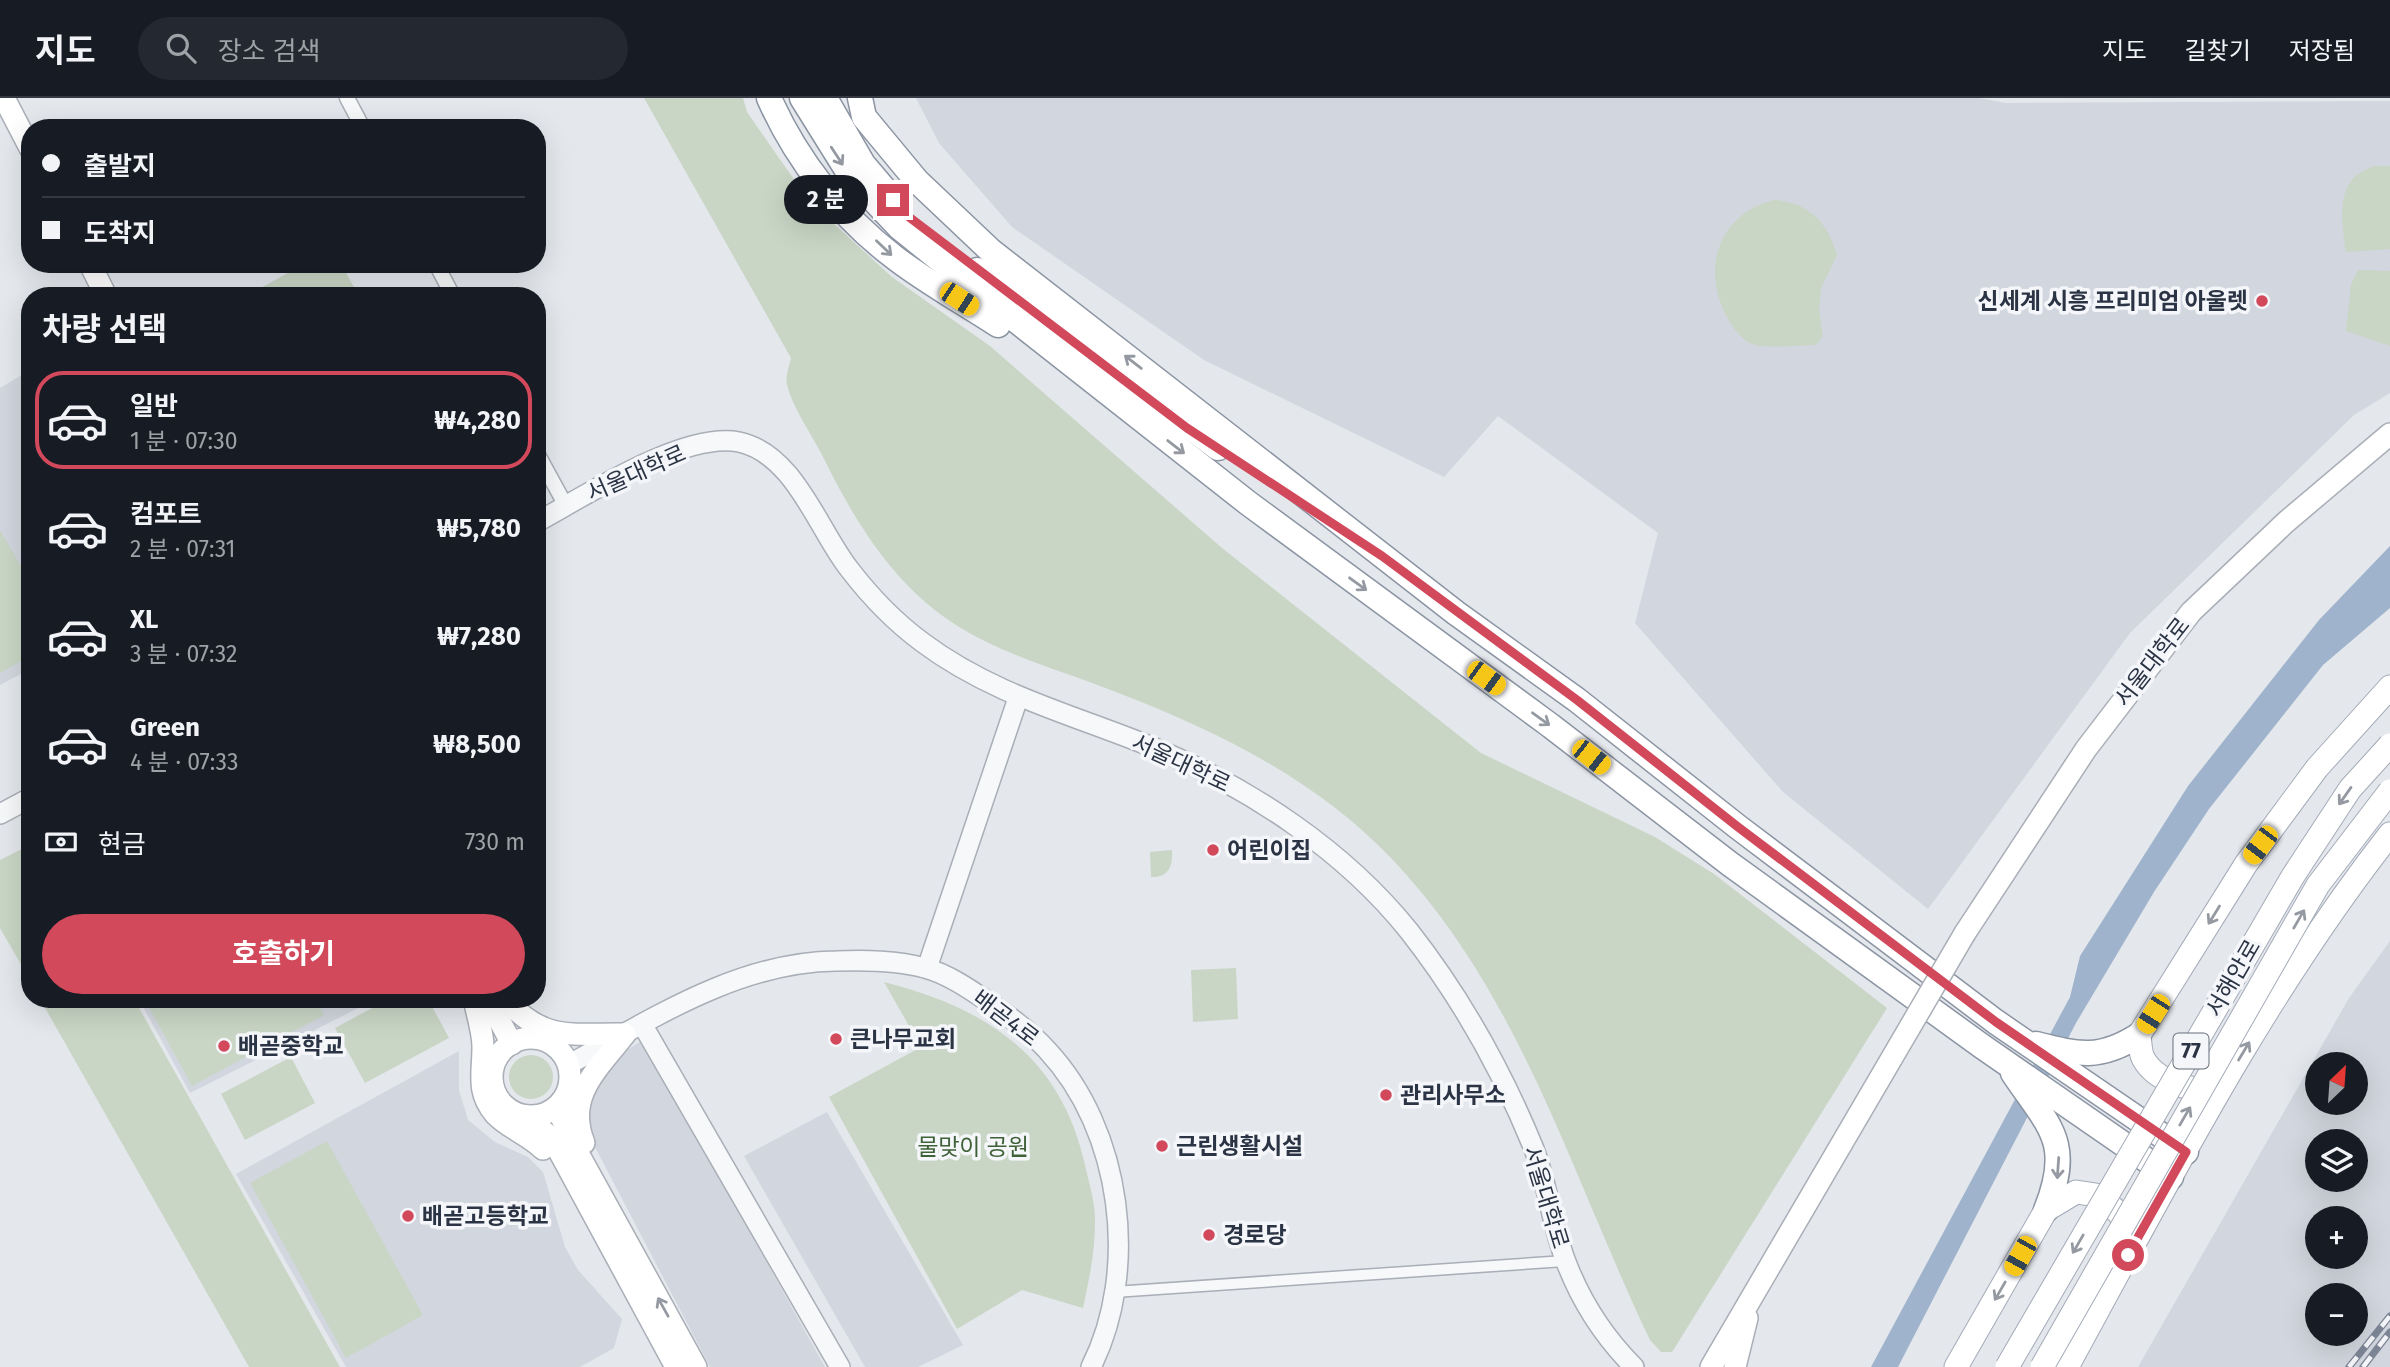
<!DOCTYPE html>
<html lang="ko">
<meta charset="utf-8">
<style>
:root{--surface:#171b24;--page:#242831;--text:#f1f3f6;--muted:#9ea1a6;--line:#363941;--accent:#d1495b}
body{margin:0;font-family:"Fira Sans","Noto Sans KR",sans-serif;background:var(--page);color:var(--text);height:100vh;display:flex;flex-direction:column;font-size:26px;white-space:nowrap}
*{box-sizing:border-box;margin:0}
p{font-size:23px;color:var(--muted)}
.icon{flex:none;width:38px;height:38px;fill:none;stroke:currentColor;stroke-width:2;stroke-linecap:round;stroke-linejoin:round}
.map{position:relative;flex:1;overflow:hidden}
.drawer{position:absolute;left:21px;top:189px;width:525px;height:721px;display:flex;flex-direction:column;background:var(--surface);border-radius:28px;box-shadow:0 7px 28px #0002}
.drawer>*{flex:none}
.guide{position:absolute;left:21px;top:21px;width:525px;height:154px;border-radius:28px;box-shadow:0 7px 28px #0002;display:grid;align-content:center;height:154px;padding:0 21px;background:var(--surface)}
.needle{width:46px;rotate:25deg}
.fabs{position:absolute;left:2305px;top:954px;display:grid;gap:14px}
.fabs a{display:grid;place-items:center;width:63px;height:63px;border-radius:50%;background:var(--surface);box-shadow:0 7px 28px #0002;font-size:35px}
.end{position:absolute;width:32px;height:32px;margin:-16px;border:9px solid #d1495b;background:#fff;box-shadow:0 0 0 4px #fff}
.from{border-radius:50%}
.bubble{position:absolute;height:49px;border-radius:24px;background:var(--surface);box-shadow:0 7px 28px #0002;font-size:23px;font-weight:700;line-height:49px;text-align:center}
.car{position:absolute;width:21px;height:42px;margin:-21px -10px;border-radius:9px;box-shadow:0 0 5px 2px #0007;background:linear-gradient(#f5c518 24%,#345 0 40%,#f5c518 0 76%,#345 0 86%,#f5c518 0)}
.guide b{display:flex;align-items:center;gap:24px;height:66px;font-size:26px}
.guide b+b{border-top:2px solid var(--line)}
.guide i{width:18px;height:18px;background:var(--text)}
ul{padding:0;list-style:none}
li{display:flex;align-items:center;gap:21px;height:98px;margin:0 14px 10px;padding:0 7px;border:4px solid transparent;border-radius:28px}
li div{flex:1}
li b{display:block;font-size:26px}
li em{font-style:normal;font-weight:700}
li.current{border-color:var(--accent)}
li>.icon{width:63px;height:63px;stroke-width:1.5}
h2{padding:0 21px;font-size:32px;line-height:84px}
.pay{display:flex;align-items:center;gap:18px;height:77px;padding:0 21px;font-size:26px}
.pay p{margin-inline-start:auto}
.button{display:flex;gap:14px;margin-top:auto;padding:14px 21px}
.button a{flex:1;height:80px;border-radius:42px;background:var(--accent);color:#fff;font-size:28px;font-weight:700;line-height:80px;text-align:center}
header{display:flex;align-items:center;gap:42px;box-sizing:border-box;height:98px;padding:0 35px;background:var(--surface);border-bottom:2px solid var(--line)}
header strong{font-size:33px}
nav{display:flex;gap:38px;margin-inline-start:auto;font-size:24px}
.search{width:490px;height:63px;background:var(--page);display:flex;align-items:center;gap:18px;box-sizing:border-box;padding:0 24px;border-radius:38px;color:var(--muted);font-size:26px}
.map>svg:first-child{display:block}
.built{fill:#d2d6de;fill-rule:evenodd}
.green{fill:#c9d6c5}
.water{fill:#9fb4cc}
.lines{fill:none;stroke-linecap:round;stroke-linejoin:round}
.pedestrian-casing{stroke:#a9aeb7;stroke-width:13}
.minor-casing{stroke:#a9aeb7;stroke-width:17}
.tertiary-casing{stroke:#a9aeb7;stroke-width:22}
.secondary-casing{stroke:#a9aeb7;stroke-width:24}
.primary-casing{stroke:#a3abb8;stroke-width:25}
.trunk-casing{stroke:#8b94a3;stroke-width:27}
.pedestrian{stroke:#f7f8fa;stroke-width:10}
.minor{stroke:#f7f8fa;stroke-width:14}
.tertiary{stroke:#f7f8fa;stroke-width:19}
.secondary{stroke:#fff;stroke-width:21}
.primary{stroke:#fff;stroke-width:23}
.trunk{stroke:#fff;stroke-width:24}
.rail-casing{stroke:#7d8696;stroke-width:7}
.rail{stroke:#f4f6f9;stroke-width:4.5;stroke-dasharray:13;stroke-linecap:butt}
.secondary-bridge-casing{stroke:#a9aeb7;stroke-width:24;stroke-linecap:butt}
.primary-bridge-casing{stroke:#a3abb8;stroke-width:25;stroke-linecap:butt}
.secondary-bridge{stroke:#fff;stroke-width:21}
.primary-bridge{stroke:#fff;stroke-width:23}
.oneway{stroke:#959aa2}
.route{stroke:#d1495b;stroke-width:9}
.poi-dot{fill:#d1495b;stroke:#f4f6f9;stroke-width:2.5}
.labels{text-anchor:middle;dominant-baseline:central;stroke-width:7;stroke-linejoin:round;paint-order:stroke}
.shield{fill:#f4f6f9;stroke:#676e7b;stroke-width:2}
.shield-label{font-size:21px;font-weight:bold;fill:#2b3445}
.poi-label{font-size:23px;font-weight:bold;fill:#2b3445;stroke:#f4f6f9;text-anchor:start}
.street-label{font-size:23px;fill:#2b3445;stroke:#f4f6f9}
.park-label{font-size:23px;fill:#3f6138;stroke:#f4f6f9}
</style>
<header>
<strong>지도</strong>
<div class="search"><svg class="icon" aria-label="search" viewBox="0 0 24 24"><circle cx="10" cy="10" r="6"/><path d="M15 15l6 6"/></svg>장소 검색</div>
<nav><a>지도</a><a>길찾기</a><a>저장됨</a></nav>
</header>
<div class="map">
<svg width="2390" height="1269" viewBox="0 0 2390 1269">
<rect width="100%" height="100%" fill="#e4e7ec"/>
<g class="built">
<path d="M916 0H1979L2006 5 2390 3V295L2354 317 2130 535 1928 811 1783 694 1635 525 1658 435 1498 318 1444 379 1204 262 1012 129 939 45Z"/>
<path d="M30 272V571L0 587V290Z"/>
<path d="M2390 843V1269H2138L2349 900ZM2356 966V1004H2317V966ZM2356 1043V1082H2317V1043ZM2356 1120V1158H2317V1120ZM2356 1197V1236H2317V1197Z"/>
<path d="M139 901H376L190 995Z"/>
<path d="M643 942 825 1269H710L585 1030 579 995 601 968Z"/>
<path d="M459 953V992L468 1022 495 1044 528 1059 543 1074 565 1149 578 1172 622 1221 614 1250 580 1269H346L236 1076Z"/>
<path d="M827 1014 963 1247 918 1269H865L744 1058Z"/>
</g>
<g class="green">
<path d="M644 0H743L747 14 809 103 892 179 990 248 1222 450 1481 655 1655 739 1714 776 1887 910 1672 1254H1661L1650 1242C1571 1077 1520 894 1390 759 1316 682 1219 634 1121 596 1064 573 1000 557 950 523 890 483 852 418 821 355 810 334 793 310 787 287 785 279 789 269 791 260Z"/>
<path d="M2376 68H2390V151L2346 154C2342 120 2333 79 2376 68Z"/>
<path d="M1775 102C1809 105 1828 125 1837 157L1821 190 1819 212 1823 238 1816 247C1797 247 1770 251 1752 246 1742 242 1735 232 1730 224 1699 175 1717 115 1775 102Z"/>
<path d="M304 166H341L359 198H262L259 191Z"/>
<path d="M2358 172 2390 173V248L2346 233 2351 187Z"/>
<path d="M0 432 30 484V558L0 575Z"/>
<path d="M30 747V882L0 830V762Z"/>
<path d="M1172 752C1173 767 1169 780 1151 779L1150 754Z"/>
<path d="M1236 870 1238 921 1193 924 1191 872Z"/>
<path d="M884 884C987 910 1061 959 1085 1067 1089 1085 1096 1107 1095 1125 1095 1154 1089 1182 1083 1210L1022 1192 957 1231 829 999 921 949Z"/>
<path d="M40 901H134L340 1269H249Z"/>
<path d="M315 901 324 917 192 988 145 902Z"/>
<path d="M389 901H428L449 940 365 985 335 930Z"/>
<circle cx="531" cy="979" r="22"/>
<path d="M291 959 315 1005 245 1042 221 996Z"/>
<path d="M327 1043 423 1217 346 1260 250 1085Z"/>
</g>
<path class="water" d="M2390 448V510L2323 567 2209 711 2154 794 2076 925 1898 1269H1871L2070 899 2080 858 2188 688 2319 522Z"/>
<g class="lines">
<defs>
<path id="pedestrian" d="M1114 1194 1565 1163"/>
<g id="minor">
<path d="M347 0 363 30"/>
<path d="M436 166 453 198"/>
<path d="M537 355 566 408"/>
</g>
<g id="tertiary">
<path d="M537 424C585 398 684 333 739 344 795 356 818 432 850 472 870 498 895 524 922 544 994 598 1075 617 1157 651 1251 691 1344 752 1409 833 1460 898 1503 975 1534 1051 1548 1088 1552 1128 1566 1164 1581 1203 1605 1240 1634 1269"/>
<path d="M0 716 30 700"/>
<path d="M927 870 1018 600"/>
<path d="M642 926 840 1269"/>
<path d="M568 967C652 921 738 864 836 863 865 862 897 862 925 870 948 876 971 892 990 905 1010 919 1031 934 1047 952 1122 1032 1140 1172 1091 1269"/>
</g>
<g id="secondary">
<path d="M4 0 30 50"/>
<path d="M90 166 106 198"/>
<path d="M1965 835 2086 651 2191 514 2286 424 2390 336"/>
<path d="M474 901C477 916 483 934 483 949 483 976 476 993 495 1016 508 1030 529 1037 543 1051"/>
<path d="M488 901 512 946"/>
<path d="M505 901C545 945 571 935 625 936"/>
<circle cx="531" cy="979" r="39"/>
<path d="M562 1003V1021L573 1046 696 1269"/>
<path d="M527 1018 553 1042 676 1269"/>
<path d="M584 1045C565 998 598 971 625 936"/>
<path d="M1711 1269 1910 929"/>
<path d="M1735 1269 1747 1220"/>
</g>
<g id="primary">
<path d="M2218 988C2195 997 2155 983 2143 960 2140 954 2140 944 2139 937L2246 766 2317 670 2390 589"/>
<path d="M1956 1269 2046 1112 2076 1094 2096 1097 2118 1114 2131 1133 2130 1140"/>
<path d="M2067 1269C2166 1088 2262 899 2390 736"/>
</g>
<g id="trunk">
<path d="M769 0C796 61 840 118 894 159 926 184 963 204 998 227"/>
<path d="M802 0 850 77 900 130 995 206 1248 405 1551 628 1730 766 1983 949 2171 1079"/>
<path d="M825 0 863 66 886 93"/>
<path d="M860 0 864 19 917 83 991 153 1456 515 1577 602 1738 729 1996 924 2186 1054"/>
<path d="M977 172 1218 350"/>
<path d="M2036 946C2079 957 2100 962 2139 937"/>
<path d="M2013 975C2050 1030 2073 1044 2046 1112"/>
</g>
</defs>
<use href="#pedestrian" class="pedestrian-casing"/>
<use href="#minor" class="minor-casing"/>
<use href="#tertiary" class="tertiary-casing"/>
<use href="#secondary" class="secondary-casing"/>
<use href="#primary" class="primary-casing"/>
<use href="#trunk" class="trunk-casing"/>
<use href="#pedestrian" class="pedestrian"/>
<use href="#minor" class="minor"/>
<use href="#tertiary" class="tertiary"/>
<use href="#secondary" class="secondary"/>
<use href="#primary" class="primary"/>
<use href="#trunk" class="trunk"/>
<defs>
<g id="rail">
<path d="M2349 1269 2390 1218"/>
<path d="M2363 1269 2390 1234"/>
</g>
</defs>
<use href="#rail" class="rail-casing"/>
<use href="#rail" class="rail"/>
<defs>
<path id="secondary-bridge" d="M1910 929 1965 835"/>
<g id="primary-bridge">
<path d="M2007 1269 2293 778 2350 691 2390 647"/>
<path d="M2042 1269 2318 787 2390 693"/>
</g>
</defs>
<use href="#secondary-bridge" class="secondary-bridge-casing"/>
<use href="#primary-bridge" class="primary-bridge-casing"/>
<use href="#secondary-bridge" class="secondary-bridge"/>
<use href="#primary-bridge" class="primary-bridge"/>
</g>
<defs><path id="oneway-shaft" d="M-6 0H5M1.5-3L5.5 0L1.5 3" fill="none" stroke-width="1.6" stroke-linecap="round" stroke-linejoin="round" transform="scale(1.75)"/></defs>
<g class="oneway">
<use href="#oneway-shaft" transform="translate(837 58) rotate(57)"/>
<use href="#oneway-shaft" transform="translate(884 150) rotate(44)"/>
<use href="#oneway-shaft" transform="translate(1133 264) rotate(-142)"/>
<use href="#oneway-shaft" transform="translate(1176 349) rotate(38)"/>
<use href="#oneway-shaft" transform="translate(1358 486) rotate(36)"/>
<use href="#oneway-shaft" transform="translate(1541 621) rotate(36)"/>
<use href="#oneway-shaft" transform="translate(2345 698) rotate(125)"/>
<use href="#oneway-shaft" transform="translate(2214 817) rotate(122)"/>
<use href="#oneway-shaft" transform="translate(2299 821) rotate(-60)"/>
<use href="#oneway-shaft" transform="translate(2244 953) rotate(-59)"/>
<use href="#oneway-shaft" transform="translate(2185 1018) rotate(-60)"/>
<use href="#oneway-shaft" transform="translate(2058 1070) rotate(94)"/>
<use href="#oneway-shaft" transform="translate(2078 1146) rotate(120)"/>
<use href="#oneway-shaft" transform="translate(2000 1193) rotate(120)"/>
<use href="#oneway-shaft" transform="translate(663 1209) rotate(-119)"/>
</g>
<g class="lines">
<path class="route" d="M893 102 909 119 1187 330 1382 458 1577 602 1738 729 1996 924 2186 1054 2128 1157"/>
</g>
<g class="poi-dot">
<circle cx="2262" cy="203" r="7"/>
<circle cx="1213" cy="752" r="7"/>
<circle cx="836" cy="941" r="7"/>
<circle cx="224" cy="948" r="7"/>
<circle cx="1386" cy="997" r="7"/>
<circle cx="1162" cy="1048" r="7"/>
<circle cx="408" cy="1118" r="7"/>
<circle cx="1209" cy="1137" r="7"/>
</g>
<g class="labels">
<rect class="shield" x="2173.5" y="935.5" width="35" height="35" rx="5"/>
<g class="shield-label">
<text x="2191" y="953">77</text>
</g>
<g class="poi-label">
<text x="2248" y="203" text-anchor="end">신세계 시흥 프리미엄 아울렛</text>
<text x="1227" y="752">어린이집</text>
<text x="850" y="941">큰나무교회</text>
<text x="238" y="948">배곧중학교</text>
<text x="1400" y="997">관리사무소</text>
<text x="1176" y="1048">근린생활시설</text>
<text x="422" y="1118">배곧고등학교</text>
<text x="1223" y="1137">경로당</text>
</g>
<g class="street-label">
<text transform="translate(636 375) rotate(-24)">서울대학로</text>
<text transform="translate(2152 564) rotate(-52)">서울대학로</text>
<text transform="translate(1181 665) rotate(25)">서울대학로</text>
<text transform="translate(2233 880) rotate(-60)">서해안로</text>
<text transform="translate(1006 920) rotate(37)">배곧4로</text>
<text transform="translate(1546 1099) rotate(73)">서울대학로</text>
</g>
<g class="park-label">
<text x="973" y="1049">물맞이 공원</text>
</g>
</g>
</svg>
<div class="fabs">
<a><svg class="needle" viewBox="-14 -14 28 28"><path d="M0-13l5 13h-10z" fill="#e53935"/><path d="M0 13l5-13h-10z" fill="#9ea1a6"/></svg></a>
<a><svg class="icon" aria-label="layers" viewBox="0 0 24 24"><path d="M12 4l9 5-9 5-9-5zM3 14l9 5 9-5"/></svg></a>
<a>+</a>
<a>−</a>
</div>
<i class="end from" style="left:2128px;top:1157px"></i>
<i class="end" style="left:893px;top:102px"></i>
<div class="bubble" style="left:784px;top:77px;width:84px">2 분</div>
<i class="car" style="left:959px;top:201px;rotate:123deg"></i>
<i class="car" style="left:1486px;top:580px;rotate:126deg"></i>
<i class="car" style="left:1591px;top:659px;rotate:128deg"></i>
<i class="car" style="left:2260px;top:747px;rotate:217deg"></i>
<i class="car" style="left:2153px;top:916px;rotate:212deg"></i>
<i class="car" style="left:2020px;top:1158px;rotate:209deg"></i>
<div class="guide">
<b><i class="from"></i>출발지</b>
<b><i></i>도착지</b>
</div>
<section class="drawer">
<h2>차량 선택</h2>
<ul>
<li class="current"><svg class="icon" aria-label="car" viewBox="0 0 24 24"><path d="M5 17H2v-5l4-1 3-4h7l3 4 3 1v5h-3M9 17h6M6 11h13"/><circle cx="7" cy="17" r="2"/><circle cx="17" cy="17" r="2"/></svg><div><b>일반</b><p>1 분 · 07:30</p></div><em>₩4,280</em></li>
<li><svg class="icon" aria-label="car" viewBox="0 0 24 24"><path d="M5 17H2v-5l4-1 3-4h7l3 4 3 1v5h-3M9 17h6M6 11h13"/><circle cx="7" cy="17" r="2"/><circle cx="17" cy="17" r="2"/></svg><div><b>컴포트</b><p>2 분 · 07:31</p></div><em>₩5,780</em></li>
<li><svg class="icon" aria-label="car" viewBox="0 0 24 24"><path d="M5 17H2v-5l4-1 3-4h7l3 4 3 1v5h-3M9 17h6M6 11h13"/><circle cx="7" cy="17" r="2"/><circle cx="17" cy="17" r="2"/></svg><div><b>XL</b><p>3 분 · 07:32</p></div><em>₩7,280</em></li>
<li><svg class="icon" aria-label="car" viewBox="0 0 24 24"><path d="M5 17H2v-5l4-1 3-4h7l3 4 3 1v5h-3M9 17h6M6 11h13"/><circle cx="7" cy="17" r="2"/><circle cx="17" cy="17" r="2"/></svg><div><b>Green</b><p>4 분 · 07:33</p></div><em>₩8,500</em></li>
</ul>
<div class="pay"><svg class="icon" aria-label="cash" viewBox="0 0 24 24"><path d="M3 7h18v10H3z"/><circle cx="12" cy="12" r="2"/></svg>현금<p>730 m</p></div>
<div class="button"><a>호출하기</a></div>
</section>
</div>
